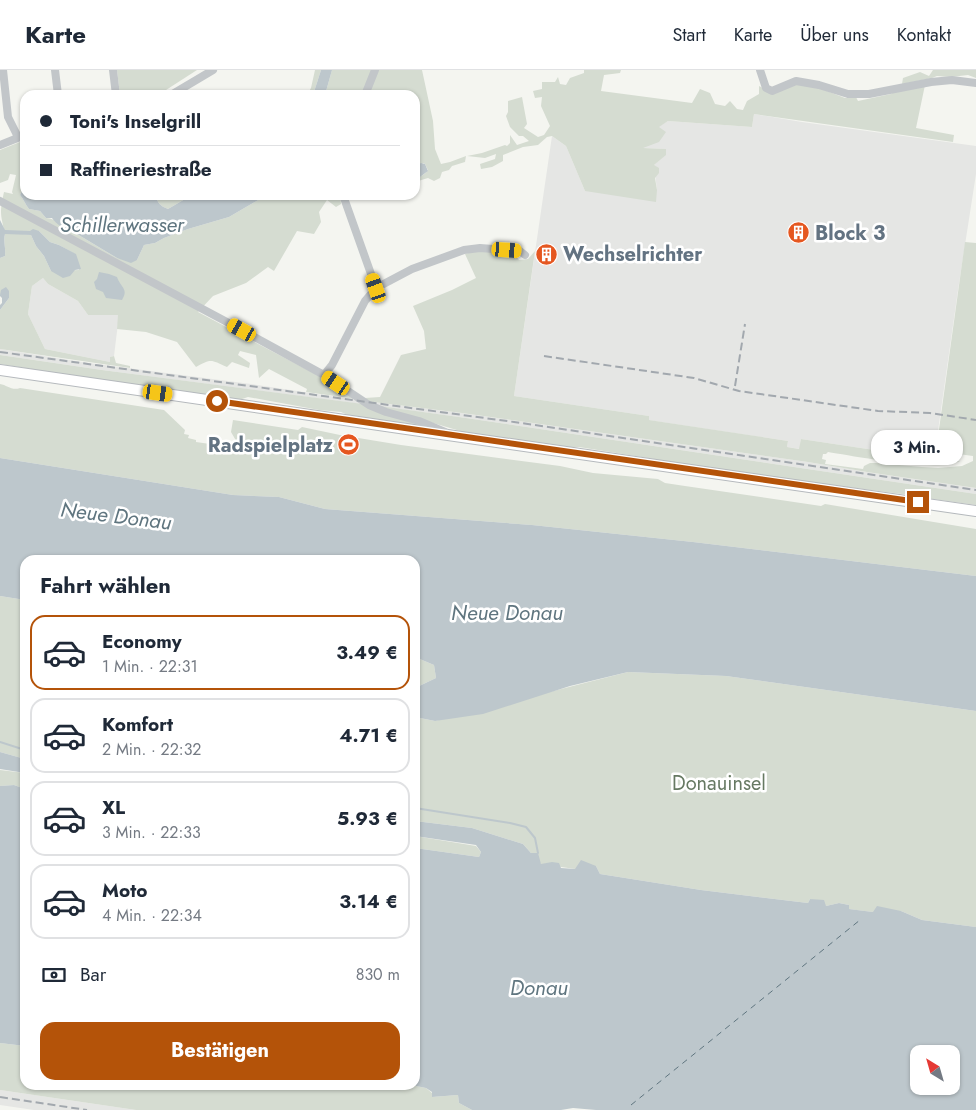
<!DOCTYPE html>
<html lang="de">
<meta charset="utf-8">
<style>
:root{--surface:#fff;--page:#f6f6f7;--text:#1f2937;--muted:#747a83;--line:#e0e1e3;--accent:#b45309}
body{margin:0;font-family:Jost,sans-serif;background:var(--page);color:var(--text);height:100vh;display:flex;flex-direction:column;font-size:19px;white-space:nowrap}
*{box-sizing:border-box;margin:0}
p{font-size:16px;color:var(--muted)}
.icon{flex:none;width:28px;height:28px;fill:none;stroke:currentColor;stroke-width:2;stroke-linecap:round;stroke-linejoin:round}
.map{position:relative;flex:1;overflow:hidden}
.panel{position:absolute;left:20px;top:485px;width:400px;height:535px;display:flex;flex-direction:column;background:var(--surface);border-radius:15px;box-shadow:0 1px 4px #0004}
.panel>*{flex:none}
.top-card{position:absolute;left:20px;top:20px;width:400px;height:110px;border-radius:15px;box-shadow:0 1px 4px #0004;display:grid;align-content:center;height:110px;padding:0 20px;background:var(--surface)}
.needle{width:32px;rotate:323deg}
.fabs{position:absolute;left:910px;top:975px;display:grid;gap:10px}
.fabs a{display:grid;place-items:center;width:50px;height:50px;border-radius:10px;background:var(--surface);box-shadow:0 1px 4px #0004;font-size:25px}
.end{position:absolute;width:22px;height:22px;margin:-11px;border:6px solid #b45309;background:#fff;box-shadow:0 0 0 2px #fff}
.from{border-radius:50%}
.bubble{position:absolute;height:35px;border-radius:15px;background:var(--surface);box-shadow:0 1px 4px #0004;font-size:16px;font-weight:700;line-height:35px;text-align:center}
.car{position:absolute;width:15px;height:30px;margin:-15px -8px;border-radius:6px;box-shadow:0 0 4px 1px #0007;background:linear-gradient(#f5c518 24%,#345 0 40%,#f5c518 0 76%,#345 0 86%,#f5c518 0)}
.top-card b{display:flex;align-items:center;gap:18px;height:48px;font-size:19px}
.top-card b+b{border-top:1px solid var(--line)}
.top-card i{width:12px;height:12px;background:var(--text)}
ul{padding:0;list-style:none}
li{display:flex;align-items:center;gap:15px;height:75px;margin:0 10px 8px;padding:0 10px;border:2px solid var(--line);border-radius:15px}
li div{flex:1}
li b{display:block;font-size:19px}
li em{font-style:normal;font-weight:700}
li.on{border-color:var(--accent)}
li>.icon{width:45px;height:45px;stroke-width:1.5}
h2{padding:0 20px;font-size:22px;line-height:60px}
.pay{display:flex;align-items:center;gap:12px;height:55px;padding:0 20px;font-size:19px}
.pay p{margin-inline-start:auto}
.primary-button{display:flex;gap:10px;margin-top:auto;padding:10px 20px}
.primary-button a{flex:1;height:58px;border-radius:15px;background:var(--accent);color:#fff;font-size:20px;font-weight:700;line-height:58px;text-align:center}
header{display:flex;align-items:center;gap:30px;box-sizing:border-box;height:70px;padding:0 25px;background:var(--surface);border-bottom:1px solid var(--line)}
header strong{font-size:24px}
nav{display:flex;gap:28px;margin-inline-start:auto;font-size:18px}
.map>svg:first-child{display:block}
.built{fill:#e5e6e4}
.green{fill:#d5dcd1;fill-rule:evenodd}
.water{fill:#bdc7cc;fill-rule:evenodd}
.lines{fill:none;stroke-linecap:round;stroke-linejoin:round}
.stream{stroke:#bdc7cc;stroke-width:2}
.ferry{stroke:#5f757f;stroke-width:1;stroke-dasharray:6 5;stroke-linecap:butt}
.major-casing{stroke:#b5b9bd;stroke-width:12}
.minor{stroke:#c2c6c9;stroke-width:8}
.major{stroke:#fff;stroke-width:10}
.rail{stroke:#a2a8ae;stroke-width:2;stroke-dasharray:8 4;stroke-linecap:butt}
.route{stroke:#b45309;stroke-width:6}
.labels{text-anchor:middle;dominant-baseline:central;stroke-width:5;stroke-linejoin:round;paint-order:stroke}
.poi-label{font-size:20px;font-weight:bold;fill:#637382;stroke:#fff;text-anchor:start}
.park-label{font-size:20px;fill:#667962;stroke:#fff}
.water-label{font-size:21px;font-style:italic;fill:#5f757f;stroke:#fff}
</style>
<header>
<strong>Karte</strong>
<nav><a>Start</a><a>Karte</a><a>Über uns</a><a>Kontakt</a></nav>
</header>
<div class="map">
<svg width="976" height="1040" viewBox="0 0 976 1040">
<rect width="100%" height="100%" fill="#f4f5f0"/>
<g class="built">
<path d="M754 44 802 52 976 76V104L958 220 934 389 801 369 800 379 787 377 788 371 648 350 649 346 514 326 552 66 566 76 585 121 657 120 654 95 665 85 666 79 642 78 658 57 668 51 752 57Z"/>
<path d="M43 208 48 214 78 231 88 245H119L114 286 110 287V292L45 279 28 244 32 216Z"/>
<path d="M0 279 89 293 251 314 363 331 462 343 808 392 867 402 976 418V424L459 347 102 300 0 285Z"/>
<path d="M0 1020 136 1040H34L0 1035Z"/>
</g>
<g class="green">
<path d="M117 0H197L166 20 146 25H120Z"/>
<path d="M315 0H321L313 25H307L311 18Z"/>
<path d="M332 0H422L433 51 435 79 441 94 450 92 466 86 465 92 452 96 449 100 442 102 440 108 434 111 428 108 415 112V109C420 107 426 104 428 100L425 94 423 93 415 97V25H325Z"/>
<path d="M584 0H621L620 3 604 5 601 21 692 33 700 19 710 23 715 34 725 36 730 31 737 39 743 40 747 31 759 24V16L774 24 786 17 796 14 819 18 845 28 856 27 858 31 891 24 895 21 925 15 916 58 954 65 953 72 754 44 752 57 668 51 659 57 666 62 659 72 643 78 666 79V85L654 95 659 98V103L655 108 657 120 656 132 585 121 566 76 552 66 547 67 538 75 523 77 503 85V91L492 97 481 99 480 94 495 89 496 84 485 88 467 86 482 83 505 75 507 76 510 73V65L517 75 529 71 523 66H519L510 57 506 46 508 42V31L522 27 527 54 524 58 538 67 544 65 550 56 541 36 542 27 535 28 533 21 542 19V12H555L558 7 560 14 566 15 570 8 584 3Z"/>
<path d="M933 0H976V8L968 5 951 7 937 6 932 8 902 14 903 8 920 2 929 6Z"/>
<path d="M25 70V105L21 112 25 116 20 125C24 130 25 134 29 139L40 141 46 148C57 148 62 159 72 161L117 188 137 190 144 175 155 173 164 168 188 159 229 147 267 125H340L341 134 336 137 327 130 319 142 321 152 314 164 297 161 274 201 268 197 246 213 213 226 198 242 317 305 356 329 306 322 307 319 269 299 259 308 256 285 240 281 238 285 250 293 249 298 232 292 227 297C211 290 212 288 196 297L177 272 146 262 117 259 118 245H88L78 231 48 214 43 208 32 216 28 244 45 279 110 292V287L114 286 116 293 130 296V298L0 279V240L9 228 0 225V188L5 186C6 178 3 171 5 164H13L4 160C0 142 0 141 4 122L13 124 12 122 16 105 10 104 8 110 0 113V80ZM22 161H39L50 172 59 175 75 184 79 200 51 201 44 186 36 176 31 165 23 164Z"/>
<path d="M155 125H197L185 129 168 139C160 136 158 133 155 125Z"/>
<path d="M965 172 976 173V418L867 402 808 392 462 343 365 331V328L380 327 401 285 426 279 424 261 413 236 452 220 476 208 465 184 476 181 514 183 519 190 528 189 535 181 514 326 649 346V350L788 371 787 377 799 379 801 369 934 389 936 388 960 391C940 403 854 386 828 382L826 384H823L822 389 826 390 825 394 863 399 864 396 870 393H876L922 397 938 398 962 396 973 391V386L936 381Z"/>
<path d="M0 285 102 300 363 334 421 355 420 357 352 347 341 342 319 340 248 327 239 330 198 326 105 310H100L0 294Z"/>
<path d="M0 314C7 315 12 321 20 318L164 340 185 360 184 364 189 365 188 368 196 370V372L238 378V374L231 362 233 350 298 360 302 357 340 365 401 375 560 396 593 403 658 409 665 413 685 416 821 436 825 434 976 459V506L693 472 532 455 325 439 279 427 233 425 0 388Z"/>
<path d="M372 335 459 347 976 424V435L933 429 925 427 754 405 579 377 563 378 467 363Z"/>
<path d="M0 526 25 530V689L0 682Z"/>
<path d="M415 587 434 595 436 608 415 618Z"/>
<path d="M628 602 726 606 976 641V857L922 850 901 841 873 842 848 839 849 835 839 833 826 836 810 829 808 833 701 820 600 804 596 796 575 799 541 794 523 774 472 758 415 751V647L435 651Z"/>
<path d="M0 700 25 703V719L14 715 0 716Z"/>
<path d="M415 766 476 776 481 782 479 787 415 778Z"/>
<path d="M0 973 25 976V1015H411L426 1018 432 1023V1027L458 1025 459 1033 472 1040H136L0 1020Z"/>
</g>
<g class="water">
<path d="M321 0H332L325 25H313Z"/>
<path d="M421 93 425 94 428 101 420 107 415 109V97Z"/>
<path d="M25 116V125H87L93 129 99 127 102 129 106 125 110 126 155 125C158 133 160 136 168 139L185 129 197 125H267L229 147 188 159 164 168 155 173 144 175 137 190 131 193 117 188 72 161C65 160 56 154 52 148H46L40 141 29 139C25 134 24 130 20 125Z"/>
<path d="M0 150 5 160 30 161 33 159 39 161 50 172 59 175 76 184 81 199 75 200 70 206 63 208 51 201 44 186 36 176 31 165 5 164C3 171 6 178 5 186L0 188Z"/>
<path d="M99 202 109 204 117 207C121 218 129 219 122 230L106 228 103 222 96 219 94 212 97 209Z"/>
<path d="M6 217 9 221V228L0 240V235L2 233V228L0 226V225L1 220Z"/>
<path d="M0 388 233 425 279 427 325 439 532 455 693 472 976 506V641L726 606 628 602 570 616 483 644 435 651 415 647V618L436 608 434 595 415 587V490H25V530L0 526Z"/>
<path d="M0 682 25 689V703L0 699Z"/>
<path d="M14 715 25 719V976L0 973V716Z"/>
<path d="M415 751 472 758 523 774 531 783H538L541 794 552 792 559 793 561 798 575 799 581 790 596 796 600 804 701 820 808 833 810 829 824 830 826 836 839 833 849 835V839L873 842 877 836 901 841 922 850 976 857V1040H596L573 1038 561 1040H472L459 1033 458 1025 432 1027V1022L426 1018 411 1015H415V778L479 787 481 782 476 775 415 766ZM919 984H951V1016H919Z"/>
</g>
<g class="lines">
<g class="stream">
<path d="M0 672 25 680"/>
<path d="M415 738 510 753 526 757 535 768 538 783"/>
</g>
<path class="ferry" d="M631 1035 860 850"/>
<defs>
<path id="major" d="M0 300 434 363 976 441"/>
</defs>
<use href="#major" class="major-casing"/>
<g class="minor">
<path d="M3 0 8 47 18 67"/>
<path d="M55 0 58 25"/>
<path d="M113 0 116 25"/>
<path d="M760 0 766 18 772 21 796 11 819 15 848 24H869L931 12 952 10 976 13"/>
<path d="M171 25 213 0"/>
<path d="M365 25 375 0"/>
<path d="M0 75 25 65"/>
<path d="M0 131 225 251 324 305 369 335 386 342 419 351 445 362"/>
<path d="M376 218 412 199 464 180 480 178 520 181 525 185"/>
<path d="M324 305 332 295 365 231 376 218 344 128V125"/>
</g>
<use href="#major" class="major"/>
<g class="rail">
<path d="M0 282 514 352 976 420"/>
<path d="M544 286 694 308 739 321 878 341 930 343 976 350"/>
<path d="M735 316 745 254"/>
<path d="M0 1027 87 1040"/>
</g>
</g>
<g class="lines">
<path class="route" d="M217 331 918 432"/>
</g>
<defs>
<symbol id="building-disc" viewBox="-11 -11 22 22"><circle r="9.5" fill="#e55720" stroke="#fff"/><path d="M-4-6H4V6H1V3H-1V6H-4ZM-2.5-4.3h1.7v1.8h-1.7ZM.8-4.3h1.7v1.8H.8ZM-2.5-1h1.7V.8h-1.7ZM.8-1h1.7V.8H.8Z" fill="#fff"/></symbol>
<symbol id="stadium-disc" viewBox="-11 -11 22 22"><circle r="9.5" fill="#e55720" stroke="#fff"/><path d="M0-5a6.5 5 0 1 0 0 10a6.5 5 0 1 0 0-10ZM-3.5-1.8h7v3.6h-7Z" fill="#fff"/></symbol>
</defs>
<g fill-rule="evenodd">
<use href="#building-disc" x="786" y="150" width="25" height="25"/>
<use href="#building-disc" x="534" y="172" width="25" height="25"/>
<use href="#stadium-disc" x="336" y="362" width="25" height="25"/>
</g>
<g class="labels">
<g class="poi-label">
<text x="815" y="163">Block 3</text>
<text x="563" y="184">Wechselrichter</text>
<text x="333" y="375" text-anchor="end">Radspielplatz</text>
</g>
<g class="park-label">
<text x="719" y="713">Donauinsel</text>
</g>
<g class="water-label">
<text x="122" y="155">Schillerwasser</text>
<text transform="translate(116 446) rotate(7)">Neue Donau</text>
<text x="507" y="543">Neue Donau</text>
<text x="539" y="918">Donau</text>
</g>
</g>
</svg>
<div class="fabs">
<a><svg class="needle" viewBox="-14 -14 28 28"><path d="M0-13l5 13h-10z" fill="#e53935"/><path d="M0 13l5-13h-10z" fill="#747a83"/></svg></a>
</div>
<i class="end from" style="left:217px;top:331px"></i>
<i class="end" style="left:918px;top:432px"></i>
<div class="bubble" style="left:871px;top:360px;width:92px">3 Min.</div>
<i class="car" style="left:507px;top:180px;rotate:94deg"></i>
<i class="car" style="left:376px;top:218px;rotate:341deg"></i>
<i class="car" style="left:242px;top:260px;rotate:299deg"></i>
<i class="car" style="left:336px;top:313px;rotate:304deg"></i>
<i class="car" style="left:158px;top:323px;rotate:98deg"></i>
<div class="top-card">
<b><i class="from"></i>Toni's Inselgrill</b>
<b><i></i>Raffineriestraße</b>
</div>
<section class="panel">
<h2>Fahrt wählen</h2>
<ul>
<li class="on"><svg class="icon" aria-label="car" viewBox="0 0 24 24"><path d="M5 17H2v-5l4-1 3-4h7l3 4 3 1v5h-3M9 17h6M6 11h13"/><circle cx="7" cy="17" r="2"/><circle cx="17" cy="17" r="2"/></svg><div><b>Economy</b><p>1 Min. · 22:31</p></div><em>3.49 €</em></li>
<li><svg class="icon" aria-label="car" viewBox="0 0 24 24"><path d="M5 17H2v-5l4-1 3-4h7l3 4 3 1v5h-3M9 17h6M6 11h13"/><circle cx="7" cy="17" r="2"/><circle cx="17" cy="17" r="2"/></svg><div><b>Komfort</b><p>2 Min. · 22:32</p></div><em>4.71 €</em></li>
<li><svg class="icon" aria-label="car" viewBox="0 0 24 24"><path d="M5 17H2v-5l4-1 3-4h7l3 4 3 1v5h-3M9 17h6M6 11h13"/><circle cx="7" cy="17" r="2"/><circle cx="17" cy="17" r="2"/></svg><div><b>XL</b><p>3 Min. · 22:33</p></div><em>5.93 €</em></li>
<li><svg class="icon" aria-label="car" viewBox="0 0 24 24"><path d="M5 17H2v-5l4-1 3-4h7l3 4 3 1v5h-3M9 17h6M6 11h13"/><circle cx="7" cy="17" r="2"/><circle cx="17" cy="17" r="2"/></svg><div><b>Moto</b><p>4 Min. · 22:34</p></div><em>3.14 €</em></li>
</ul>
<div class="pay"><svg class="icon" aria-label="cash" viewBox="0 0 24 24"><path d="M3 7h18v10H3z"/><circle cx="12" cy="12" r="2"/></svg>Bar<p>830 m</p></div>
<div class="primary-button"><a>Bestätigen</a></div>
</section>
</div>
